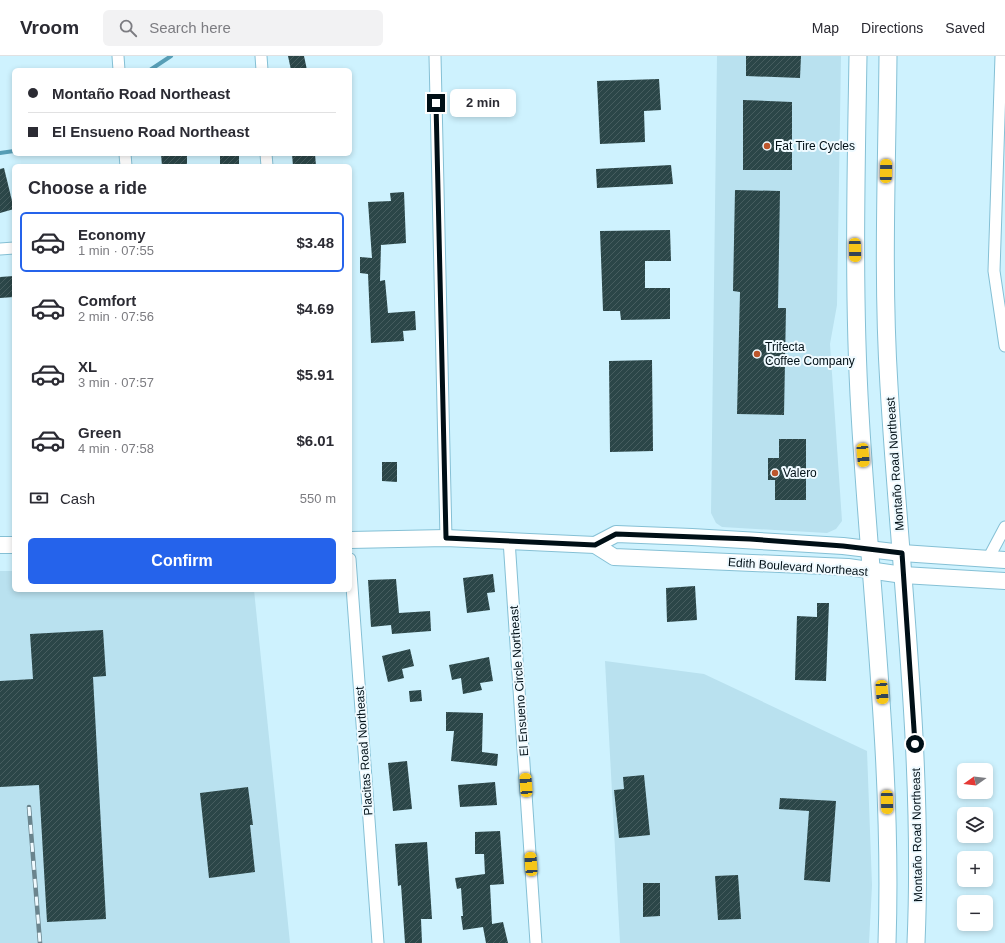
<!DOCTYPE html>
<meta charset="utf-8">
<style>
:root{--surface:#fff;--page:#f2f2f3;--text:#2b2b33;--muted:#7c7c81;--line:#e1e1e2;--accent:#2563eb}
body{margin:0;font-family:Arial,sans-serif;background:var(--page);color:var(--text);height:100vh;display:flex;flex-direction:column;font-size:15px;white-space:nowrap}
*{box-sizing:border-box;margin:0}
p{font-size:13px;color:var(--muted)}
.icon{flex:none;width:22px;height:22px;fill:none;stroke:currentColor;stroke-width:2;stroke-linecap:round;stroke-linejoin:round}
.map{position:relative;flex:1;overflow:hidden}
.panel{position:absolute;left:12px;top:108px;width:340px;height:428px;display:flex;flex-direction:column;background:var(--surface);border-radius:6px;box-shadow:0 2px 6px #0003}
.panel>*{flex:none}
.banner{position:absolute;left:12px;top:12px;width:340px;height:88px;border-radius:6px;box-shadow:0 2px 6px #0003;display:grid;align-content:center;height:88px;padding:0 16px;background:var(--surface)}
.needle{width:26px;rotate:256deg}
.fabs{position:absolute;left:957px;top:707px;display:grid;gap:8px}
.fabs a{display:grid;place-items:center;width:36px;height:36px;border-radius:6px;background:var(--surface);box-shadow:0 2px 6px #0003;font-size:20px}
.end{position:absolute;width:18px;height:18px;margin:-9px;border:5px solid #000f16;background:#fff;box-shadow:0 0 0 2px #fff}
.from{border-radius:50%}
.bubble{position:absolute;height:28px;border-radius:6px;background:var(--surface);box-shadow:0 2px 6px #0003;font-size:13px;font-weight:800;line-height:28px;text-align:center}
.car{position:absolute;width:12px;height:24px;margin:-12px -6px;border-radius:5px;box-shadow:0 0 3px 1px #0007;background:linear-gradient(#f5c518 24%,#345 0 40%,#f5c518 0 76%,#345 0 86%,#f5c518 0)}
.banner b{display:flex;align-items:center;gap:14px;height:38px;font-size:15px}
.banner b+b{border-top:1px solid var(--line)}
.banner i{width:10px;height:10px;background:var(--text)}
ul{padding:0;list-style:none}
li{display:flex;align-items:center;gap:12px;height:60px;margin:0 8px 6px;padding:0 8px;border:2px solid transparent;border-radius:6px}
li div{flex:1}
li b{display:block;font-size:15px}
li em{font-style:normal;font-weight:800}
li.selected{border-color:var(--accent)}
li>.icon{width:36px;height:36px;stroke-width:1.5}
h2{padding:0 16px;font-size:18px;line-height:48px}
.pay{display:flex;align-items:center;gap:10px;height:44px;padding:0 16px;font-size:15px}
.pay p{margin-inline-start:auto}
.button{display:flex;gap:8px;margin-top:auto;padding:8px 16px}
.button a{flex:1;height:46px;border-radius:6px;background:var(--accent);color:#fff;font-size:16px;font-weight:800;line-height:46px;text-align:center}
header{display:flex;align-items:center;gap:24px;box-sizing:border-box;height:56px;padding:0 20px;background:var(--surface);border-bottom:1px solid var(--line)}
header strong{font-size:19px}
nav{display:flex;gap:22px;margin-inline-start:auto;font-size:14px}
.search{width:280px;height:36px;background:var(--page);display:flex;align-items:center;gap:10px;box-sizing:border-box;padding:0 14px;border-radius:6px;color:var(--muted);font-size:15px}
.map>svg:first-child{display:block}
.built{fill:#b9e1ef}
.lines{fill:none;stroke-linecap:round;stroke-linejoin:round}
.stream{stroke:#579eb6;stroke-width:4}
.building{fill:url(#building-hatch)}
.street-casing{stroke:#85c0d5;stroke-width:13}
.secondary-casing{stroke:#85c0d5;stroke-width:18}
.primary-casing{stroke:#85c0d5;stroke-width:19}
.street{stroke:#fff;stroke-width:11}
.secondary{stroke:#fff;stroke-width:16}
.primary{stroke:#fff;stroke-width:17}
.rail-casing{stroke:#6a848d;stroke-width:4.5}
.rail{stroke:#effaff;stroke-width:3;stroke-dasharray:9;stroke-linecap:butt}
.route{stroke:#000f16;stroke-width:5}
.poi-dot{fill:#bd562c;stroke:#effaff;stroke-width:1.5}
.labels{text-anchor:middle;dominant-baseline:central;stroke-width:4;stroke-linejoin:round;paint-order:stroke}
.poi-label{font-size:12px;fill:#000f16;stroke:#effaff;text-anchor:start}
.street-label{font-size:12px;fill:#000f16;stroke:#effaff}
</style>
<header>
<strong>Vroom</strong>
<div class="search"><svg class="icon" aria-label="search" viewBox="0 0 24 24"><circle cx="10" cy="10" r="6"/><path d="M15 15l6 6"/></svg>Search here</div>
<nav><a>Map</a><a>Directions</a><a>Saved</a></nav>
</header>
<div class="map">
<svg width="1005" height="887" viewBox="0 0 1005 887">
<defs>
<pattern id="building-hatch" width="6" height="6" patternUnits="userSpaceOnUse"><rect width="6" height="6" fill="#2b4648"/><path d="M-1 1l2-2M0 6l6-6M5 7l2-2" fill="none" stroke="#465d5f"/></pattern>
</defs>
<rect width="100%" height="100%" fill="#cef2fe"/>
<g class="built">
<path d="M717 0H841L837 249 830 288 842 465 836 473 827 477 722 471 716 467 711 457Z"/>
<path d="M0 515H14V534H254L290 887H0Z"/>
<path d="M605 605 704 618 867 695 872 829 869 887H620Z"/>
</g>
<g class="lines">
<g class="stream">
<path d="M150 14 171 0"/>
<path d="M0 97 14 95"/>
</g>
</g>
<g class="building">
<path d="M288 0H304L307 14H291Z"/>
<path d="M746 0H801L800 22 746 20Z"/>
<path d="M659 23 661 54 644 55 645 86 600 88 597 25Z"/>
<path d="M743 44 792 46V114H743Z"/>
<path d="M161 98H187V110H162Z"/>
<rect x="220" y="98" width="19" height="12"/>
<path d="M292 98H315L316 110H293Z"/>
<path d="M671 109 673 128 597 132 596 113Z"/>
<path d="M4 112 14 153 0 157V113Z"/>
<path d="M735 134 780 135 778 252H786L784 359 737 358 740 236 733 235Z"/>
<path d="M404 136 406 187 381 189 380 225 385 224 388 257 415 255 416 274 403 275 404 285 371 287 368 218 360 217V201L372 202 368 146 391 145 390 137Z"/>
<path d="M670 174 671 205H645V232H670V263L621 264 620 255H603L600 175Z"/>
<path d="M14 220V241L0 242V221Z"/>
<path d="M652 304 653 395 610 396 609 305Z"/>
<path d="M779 383H806V444H775V424H768V402H779Z"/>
<path d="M382 406H397V426L382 425Z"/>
<path d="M493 518 495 536 487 537 490 554 467 557 463 522Z"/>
<path d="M396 523 399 557 430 555 431 575 392 578 391 569 371 571 368 524Z"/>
<path d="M695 530 697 564 667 566 666 532Z"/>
<path d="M817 547H829L826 625 795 624 797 560 817 561Z"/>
<path d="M103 574 106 620 93 621 106 863 47 866 39 729 0 731V625L33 623 30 578Z"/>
<path d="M410 593 414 610 402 613 404 622 388 626 382 600Z"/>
<path d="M489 601 493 625 480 627 482 634 463 638 461 622 452 624 449 609Z"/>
<path d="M421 634 422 645 410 646 409 635Z"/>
<path d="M446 656 483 657 482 696 498 698 497 710 451 705 454 675H446Z"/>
<path d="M407 705 412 753 393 755 388 707Z"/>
<path d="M644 719 650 779 619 782 614 734 624 733 623 721Z"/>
<path d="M495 726 497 749 460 751 458 729Z"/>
<path d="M248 731 253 769H250L255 816 209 822 200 737Z"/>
<path d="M780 742 836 745 830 826 804 824 809 755 779 753Z"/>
<path d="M500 775 504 828 490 829 492 868 503 866 508 887H486L483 871 463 874 461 860H463L461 832 457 833 455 822 485 818 484 798H475V776Z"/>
<path d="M427 786 432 863H421L422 887H405L401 829 398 830 395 788Z"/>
<path d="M738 819 741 863 718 864 715 820Z"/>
<path d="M643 827H660V860L643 861Z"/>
</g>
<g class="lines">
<defs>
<g id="street">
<path d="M118 0 119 14"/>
<path d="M261 0 262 14"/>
<path d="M435 0 446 482"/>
<path d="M1001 0 994 215 1005 290"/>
<path d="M125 98 126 110"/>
<path d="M266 98 267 110"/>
<path d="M0 193 14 192"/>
<path d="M509 484 536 887"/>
<path d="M350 503 378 887"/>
<path d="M988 503 1005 471"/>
</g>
<g id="secondary">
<path d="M350 484 446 482 595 489 614 501 848 511 903 519 1005 525"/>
<path d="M0 489H14"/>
<path d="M595 489 616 478 692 481 843 490 902 497 1005 504"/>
</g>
<g id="primary">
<path d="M858 0C856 119 853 238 860 357 870 534 893 709 887 887"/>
<path d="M888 0C887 110 882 220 889 330 900 516 924 701 916 887"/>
</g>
</defs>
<use href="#street" class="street-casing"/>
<use href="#secondary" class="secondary-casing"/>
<use href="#primary" class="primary-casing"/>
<use href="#street" class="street"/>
<use href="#secondary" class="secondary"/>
<use href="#primary" class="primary"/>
<defs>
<path id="rail" d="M29 751 40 887"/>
</defs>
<use href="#rail" class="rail-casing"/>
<use href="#rail" class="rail"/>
</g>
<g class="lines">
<path class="route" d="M436 47 446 482 595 489 616 478 750 483 843 490 902 497 915 688"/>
</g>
<g class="poi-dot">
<circle cx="767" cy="90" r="4"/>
<circle cx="757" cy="298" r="4"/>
<circle cx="775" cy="417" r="4"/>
</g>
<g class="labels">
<g class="poi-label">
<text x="775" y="90">Fat Tire Cycles</text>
<text x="765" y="291">Trifecta<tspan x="765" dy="14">Coffee Company</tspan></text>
<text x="783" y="417">Valero</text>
</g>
<g class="street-label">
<text transform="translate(895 408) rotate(-94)">Montaño Road Northeast</text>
<text transform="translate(798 511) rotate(4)">Edith Boulevard Northeast</text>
<text transform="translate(519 625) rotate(-94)">El Ensueno Circle Northeast</text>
<text transform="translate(364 695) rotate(-94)">Placitas Road Northeast</text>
<text transform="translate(917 779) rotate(-91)">Montaño Road Northeast</text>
</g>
</g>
</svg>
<div class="fabs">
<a><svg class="needle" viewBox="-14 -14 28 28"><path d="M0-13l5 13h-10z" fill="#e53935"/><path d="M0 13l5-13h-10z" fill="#7c7c81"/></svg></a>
<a><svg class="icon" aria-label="layers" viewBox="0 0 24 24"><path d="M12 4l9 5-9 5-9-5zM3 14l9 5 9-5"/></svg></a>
<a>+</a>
<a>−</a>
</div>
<i class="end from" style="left:915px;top:688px"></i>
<i class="end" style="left:436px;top:47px"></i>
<div class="bubble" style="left:450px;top:33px;width:66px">2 min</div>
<i class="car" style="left:886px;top:115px;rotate:1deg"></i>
<i class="car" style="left:855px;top:194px;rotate:179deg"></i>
<i class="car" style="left:863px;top:399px;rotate:175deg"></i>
<i class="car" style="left:882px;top:636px;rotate:176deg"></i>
<i class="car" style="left:526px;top:729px;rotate:356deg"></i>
<i class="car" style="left:887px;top:746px;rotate:179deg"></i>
<i class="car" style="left:531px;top:808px;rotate:356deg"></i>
<div class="banner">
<b><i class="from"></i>Montaño Road Northeast</b>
<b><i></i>El Ensueno Road Northeast</b>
</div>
<section class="panel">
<h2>Choose a ride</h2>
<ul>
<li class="selected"><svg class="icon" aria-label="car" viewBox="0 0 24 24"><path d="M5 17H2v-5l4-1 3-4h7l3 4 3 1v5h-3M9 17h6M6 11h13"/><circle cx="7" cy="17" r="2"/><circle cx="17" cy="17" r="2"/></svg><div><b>Economy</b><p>1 min · 07:55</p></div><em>$3.48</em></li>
<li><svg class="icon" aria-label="car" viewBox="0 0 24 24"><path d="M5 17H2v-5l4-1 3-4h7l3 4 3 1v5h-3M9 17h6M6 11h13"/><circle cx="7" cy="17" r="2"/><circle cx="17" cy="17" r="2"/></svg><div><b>Comfort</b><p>2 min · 07:56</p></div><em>$4.69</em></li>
<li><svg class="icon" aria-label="car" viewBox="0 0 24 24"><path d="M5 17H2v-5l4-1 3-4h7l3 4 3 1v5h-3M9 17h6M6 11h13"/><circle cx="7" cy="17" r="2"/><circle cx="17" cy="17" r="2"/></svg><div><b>XL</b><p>3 min · 07:57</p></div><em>$5.91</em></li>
<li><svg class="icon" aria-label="car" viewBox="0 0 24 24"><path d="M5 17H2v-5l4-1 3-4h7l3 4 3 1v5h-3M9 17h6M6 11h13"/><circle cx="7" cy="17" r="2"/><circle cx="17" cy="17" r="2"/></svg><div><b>Green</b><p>4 min · 07:58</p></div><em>$6.01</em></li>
</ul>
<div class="pay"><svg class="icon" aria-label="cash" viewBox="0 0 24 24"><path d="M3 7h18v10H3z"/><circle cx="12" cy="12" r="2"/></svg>Cash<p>550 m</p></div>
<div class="button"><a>Confirm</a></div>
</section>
</div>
